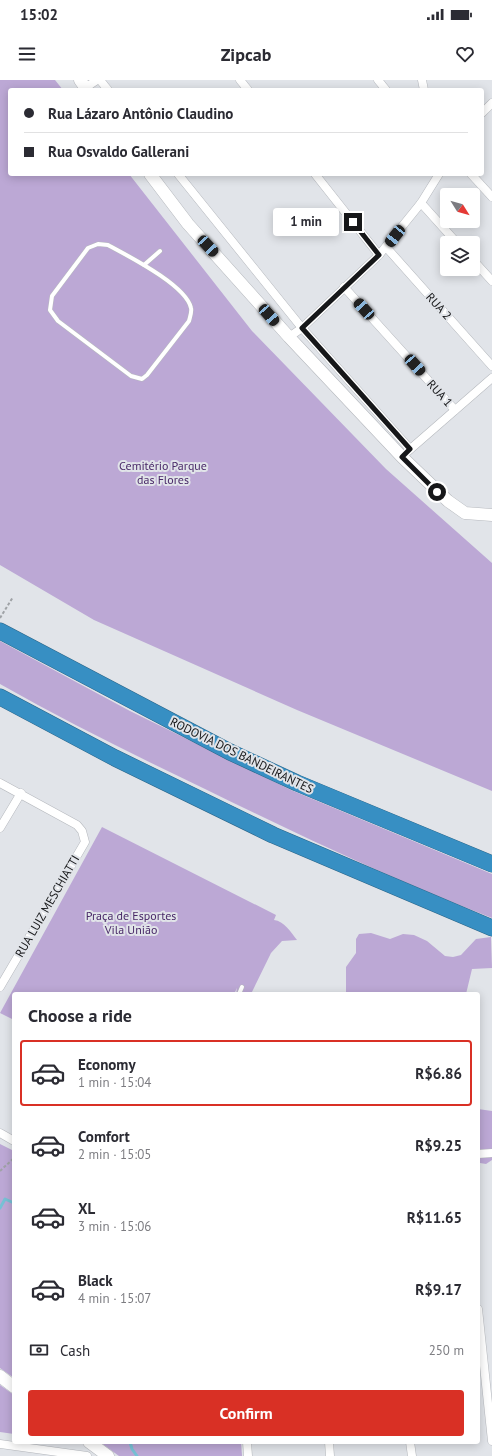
<!DOCTYPE html>
<meta charset="utf-8">
<style>
:root{--surface:#fff;--page:#f7f7f7;--text:#2b2b33;--muted:#7c7c81;--line:#e1e1e2;--accent:#d93025}
body{margin:0;font-family:"PT Sans",sans-serif;background:var(--page);color:var(--text);height:100vh;display:flex;flex-direction:column;font-size:15px;white-space:nowrap}
*{box-sizing:border-box;margin:0}
p{font-size:13px;color:var(--muted)}
.icon{flex:none;width:22px;height:22px;fill:none;stroke:currentColor;stroke-width:2;stroke-linecap:round;stroke-linejoin:round}
.map{position:relative;flex:1;overflow:hidden}
.drawer{position:absolute;left:12px;top:912px;width:468px;height:452px;display:flex;flex-direction:column;background:var(--surface);border-radius:4px;box-shadow:0 2px 10px #0003}
.drawer>*{flex:none}
.guide{position:absolute;left:8px;top:8px;width:476px;height:88px;border-radius:4px;box-shadow:0 2px 10px #0003;display:grid;align-content:center;height:88px;padding:0 16px;background:var(--surface)}
.needle{width:26px;rotate:127deg}
.fabs{position:absolute;left:440px;top:108px;display:grid;gap:8px}
.fabs a{display:grid;place-items:center;width:40px;height:40px;border-radius:4px;background:var(--surface);box-shadow:0 2px 10px #0003;font-size:20px}
.end{position:absolute;width:18px;height:18px;margin:-9px;border:5px solid #161719;background:#fff;box-shadow:0 0 0 2px #fff}
.from{border-radius:50%}
.bubble{position:absolute;height:28px;border-radius:4px;background:var(--surface);box-shadow:0 2px 10px #0003;font-size:13px;font-weight:800;line-height:28px;text-align:center}
.car{position:absolute;width:12px;height:24px;margin:-12px -6px;border-radius:5px;box-shadow:0 0 3px 1px #0007;background:linear-gradient(#222 24%,#8ab4d8 0 40%,#222 0 76%,#8ab4d8 0 86%,#222 0)}
.guide b{display:flex;align-items:center;gap:14px;height:38px;font-size:15px}
.guide b+b{border-top:1px solid var(--line)}
.guide i{width:10px;height:10px;background:var(--text)}
ul{padding:0;list-style:none}
li{display:flex;align-items:center;gap:12px;height:66px;margin:0 8px 6px;padding:0 8px;border:2px solid transparent;border-radius:4px}
li div{flex:1}
li b{display:block;font-size:15px}
li em{font-style:normal;font-weight:800}
li.on{border-color:var(--accent)}
li>.icon{width:36px;height:36px;stroke-width:1.5}
h2{padding:0 16px;font-size:18px;line-height:48px}
.pay{display:flex;align-items:center;gap:10px;height:44px;padding:0 16px;font-size:15px}
.pay p{margin-inline-start:auto}
.primary-button{display:flex;gap:8px;margin-top:auto;padding:8px 16px}
.primary-button a{flex:1;height:46px;border-radius:4px;background:var(--accent);color:#fff;font-size:16px;font-weight:800;line-height:46px;text-align:center}
.status{display:flex;justify-content:space-between;align-items:center;height:28px;padding:0 20px;background:var(--surface);direction:ltr}
.status svg{height:11px;fill:currentColor}
header{display:flex;justify-content:space-between;align-items:center;height:52px;padding:0 16px;background:var(--surface);font-size:18px;font-weight:800}
.map>svg:first-child{display:block}
.green{fill:#bca8d5}
.lines{fill:none;stroke-linecap:round;stroke-linejoin:round}
.stream{stroke:#77c1d5;stroke-width:3}
.lane-casing{stroke:#b6b9be;stroke-width:5}
.street-casing{stroke:#b6b9be;stroke-width:9}
.secondary-casing{stroke:#b6b9be;stroke-width:13}
.highway-casing{stroke:#2b6588;stroke-width:17}
.path{stroke:#9fa2a6;stroke-width:2;stroke-dasharray:3 2;stroke-linecap:butt}
.lane{stroke:#fff;stroke-width:4}
.street{stroke:#fff;stroke-width:8}
.secondary{stroke:#fff;stroke-width:12}
.highway{stroke:#378fc3;stroke-width:16}
.route{stroke:#161719;stroke-width:5}
.labels{text-anchor:middle;dominant-baseline:central;stroke-width:4;stroke-linejoin:round;paint-order:stroke}
.street-label{font-size:12px;fill:#161719;stroke:#e1e4e9}
.park-label{font-size:12px;fill:#492968;stroke:#e1e4e9}
</style>
<div class="status"><b>15:02</b><svg viewBox="0 0 49 12"><path d="M0 12V9h3v3zM5 12V6h3v6zM10 12V3h3v9zM15 12V0h3v12zM26 1h20v11H26zM47 4h2v5h-2z"/></svg></div>
<header><svg class="icon" aria-label="menu" viewBox="0 0 24 24"><path d="M4 6h16M4 12h16M4 18h16"/></svg>Zipcab<svg class="icon" aria-label="heart" viewBox="0 0 24 24"><path d="M12 20l-8-8c-3-5 5-10 8-4 3-6 11-1 8 4z"/></svg></header>
<div class="map">
<svg width="492" height="1376" viewBox="0 0 492 1376">
<rect width="100%" height="100%" fill="#e1e4e9"/>
<g class="green">
<path d="M0 0H55L63 10H10V94H129L252 251 386 389 492 483V711L297 630 94 540 0 485Z"/>
<path d="M0 561 130 631 291 710 492 794V838C394 800 299 755 205 709 136 676 67 642 0 604Z"/>
<path d="M102 747 276 835 274 840C284 841 291 852 297 860L282 861 271 873 251 914H236L237 908 234 914H14V940L0 933Z"/>
<path d="M371 853 390 859 403 854 414 855 427 861 445 876 453 877 461 875 476 859 491 857 492 888 472 889 466 914H346V887L356 873V859L359 854Z"/>
<path d="M478 1029 492 1031V1080L486 1084 480 1083 478 1080Z"/>
<path d="M0 1064 14 1071V1298L0 1288Z"/>
<path d="M0 1305 14 1315V1354L0 1352Z"/>
<path d="M100 1362H241L242 1376H119Z"/>
</g>
<g class="lines">
<g class="stream">
<path d="M0 1128 5 1119 14 1123"/>
<path d="M130 1362 132 1369 137 1376"/>
</g>
<defs>
<g id="lane">
<path d="M98 164 108 165C128 176 186 205 191 228 192 232 190 237 189 241L147 295 142 299 131 296 58 241 50 230 52 216 88 168Z"/>
<path d="M144 185 160 171"/>
<path d="M239 914 242 907"/>
</g>
<g id="street">
<path d="M100 0 108 10"/>
<path d="M240 0 248 10"/>
<path d="M378 0 386 10"/>
<path d="M422 0 424 10"/>
<path d="M85 8 97 0"/>
<path d="M482 33 492 23"/>
<path d="M178 94 302 248 410 369"/>
<path d="M315 94 379 175"/>
<path d="M471 94 492 117"/>
<path d="M421 123 457 163"/>
<path d="M386 167 492 286"/>
<path d="M473 180 492 201"/>
<path d="M344 207 455 330"/>
<path d="M289 257 302 248 379 175 421 123 439 94"/>
<path d="M407 372 492 298"/>
<path d="M0 703 77 745 82 751 85 762 0 907"/>
<path d="M0 748 21 713"/>
<path d="M0 1053 14 1061"/>
<path d="M478 1074 492 1073"/>
<path d="M478 1229 492 1361"/>
<path d="M247 1362 248 1376"/>
<path d="M329 1362 330 1376"/>
<path d="M410 1362 412 1376"/>
<path d="M0 1364 87 1376"/>
</g>
<g id="secondary">
<path d="M80 0 87 10"/>
<path d="M150 94 188 144 289 257 402 377 448 421 465 433 492 435"/>
<path d="M0 1296 14 1307"/>
<path d="M89 1362 108 1376"/>
</g>
<g id="highway">
<path d="M0 551 230 672 297 703 492 784"/>
<path d="M0 617 115 678 273 755 492 848"/>
</g>
</defs>
<use href="#lane" class="lane-casing"/>
<use href="#street" class="street-casing"/>
<use href="#secondary" class="secondary-casing"/>
<use href="#highway" class="highway-casing"/>
<g class="path">
<path d="M0 538 13 517"/>
<path d="M0 1091 14 1078"/>
</g>
<use href="#lane" class="lane"/>
<use href="#street" class="street"/>
<use href="#secondary" class="secondary"/>
<use href="#highway" class="highway"/>
</g>
<g class="lines">
<path class="route" d="M353 142 379 175 302 248 410 369 402 377 437 412"/>
</g>
<g class="labels">
<g class="street-label">
<text transform="translate(439 226) rotate(48)">RUA 2</text>
<text transform="translate(440 313) rotate(48)">RUA 1</text>
<text transform="translate(242 675) rotate(26)">RODOVIA DOS BANDEIRANTES</text>
<text transform="translate(47 826) rotate(-60)">RUA LUIZ MESCHIATTI</text>
</g>
<g class="park-label">
<text x="163" y="385">Cemitério Parque<tspan x="163" dy="14">das Flores</tspan></text>
<text x="131" y="835">Praça de Esportes<tspan x="131" dy="14">Vila União</tspan></text>
</g>
</g>
</svg>
<div class="fabs">
<a><svg class="needle" viewBox="-14 -14 28 28"><path d="M0-13l5 13h-10z" fill="#e53935"/><path d="M0 13l5-13h-10z" fill="#7c7c81"/></svg></a>
<a><svg class="icon" aria-label="layers" viewBox="0 0 24 24"><path d="M12 4l9 5-9 5-9-5zM3 14l9 5 9-5"/></svg></a>
</div>
<i class="end from" style="left:437px;top:412px"></i>
<i class="end" style="left:353px;top:142px"></i>
<div class="bubble" style="left:273px;top:128px;width:66px">1 min</div>
<i class="car" style="left:395px;top:156px;rotate:218deg"></i>
<i class="car" style="left:208px;top:166px;rotate:137deg"></i>
<i class="car" style="left:364px;top:229px;rotate:318deg"></i>
<i class="car" style="left:269px;top:235px;rotate:139deg"></i>
<i class="car" style="left:415px;top:285px;rotate:138deg"></i>
<div class="guide">
<b><i class="from"></i>Rua Lázaro Antônio Claudino</b>
<b><i></i>Rua Osvaldo Gallerani</b>
</div>
<section class="drawer">
<h2>Choose a ride</h2>
<ul>
<li class="on"><svg class="icon" aria-label="car" viewBox="0 0 24 24"><path d="M5 17H2v-5l4-1 3-4h7l3 4 3 1v5h-3M9 17h6M6 11h13"/><circle cx="7" cy="17" r="2"/><circle cx="17" cy="17" r="2"/></svg><div><b>Economy</b><p>1 min · 15:04</p></div><em>R$6.86</em></li>
<li><svg class="icon" aria-label="car" viewBox="0 0 24 24"><path d="M5 17H2v-5l4-1 3-4h7l3 4 3 1v5h-3M9 17h6M6 11h13"/><circle cx="7" cy="17" r="2"/><circle cx="17" cy="17" r="2"/></svg><div><b>Comfort</b><p>2 min · 15:05</p></div><em>R$9.25</em></li>
<li><svg class="icon" aria-label="car" viewBox="0 0 24 24"><path d="M5 17H2v-5l4-1 3-4h7l3 4 3 1v5h-3M9 17h6M6 11h13"/><circle cx="7" cy="17" r="2"/><circle cx="17" cy="17" r="2"/></svg><div><b>XL</b><p>3 min · 15:06</p></div><em>R$11.65</em></li>
<li><svg class="icon" aria-label="car" viewBox="0 0 24 24"><path d="M5 17H2v-5l4-1 3-4h7l3 4 3 1v5h-3M9 17h6M6 11h13"/><circle cx="7" cy="17" r="2"/><circle cx="17" cy="17" r="2"/></svg><div><b>Black</b><p>4 min · 15:07</p></div><em>R$9.17</em></li>
</ul>
<div class="pay"><svg class="icon" aria-label="cash" viewBox="0 0 24 24"><path d="M3 7h18v10H3z"/><circle cx="12" cy="12" r="2"/></svg>Cash<p>250 m</p></div>
<div class="primary-button"><a>Confirm</a></div>
</section>
</div>
